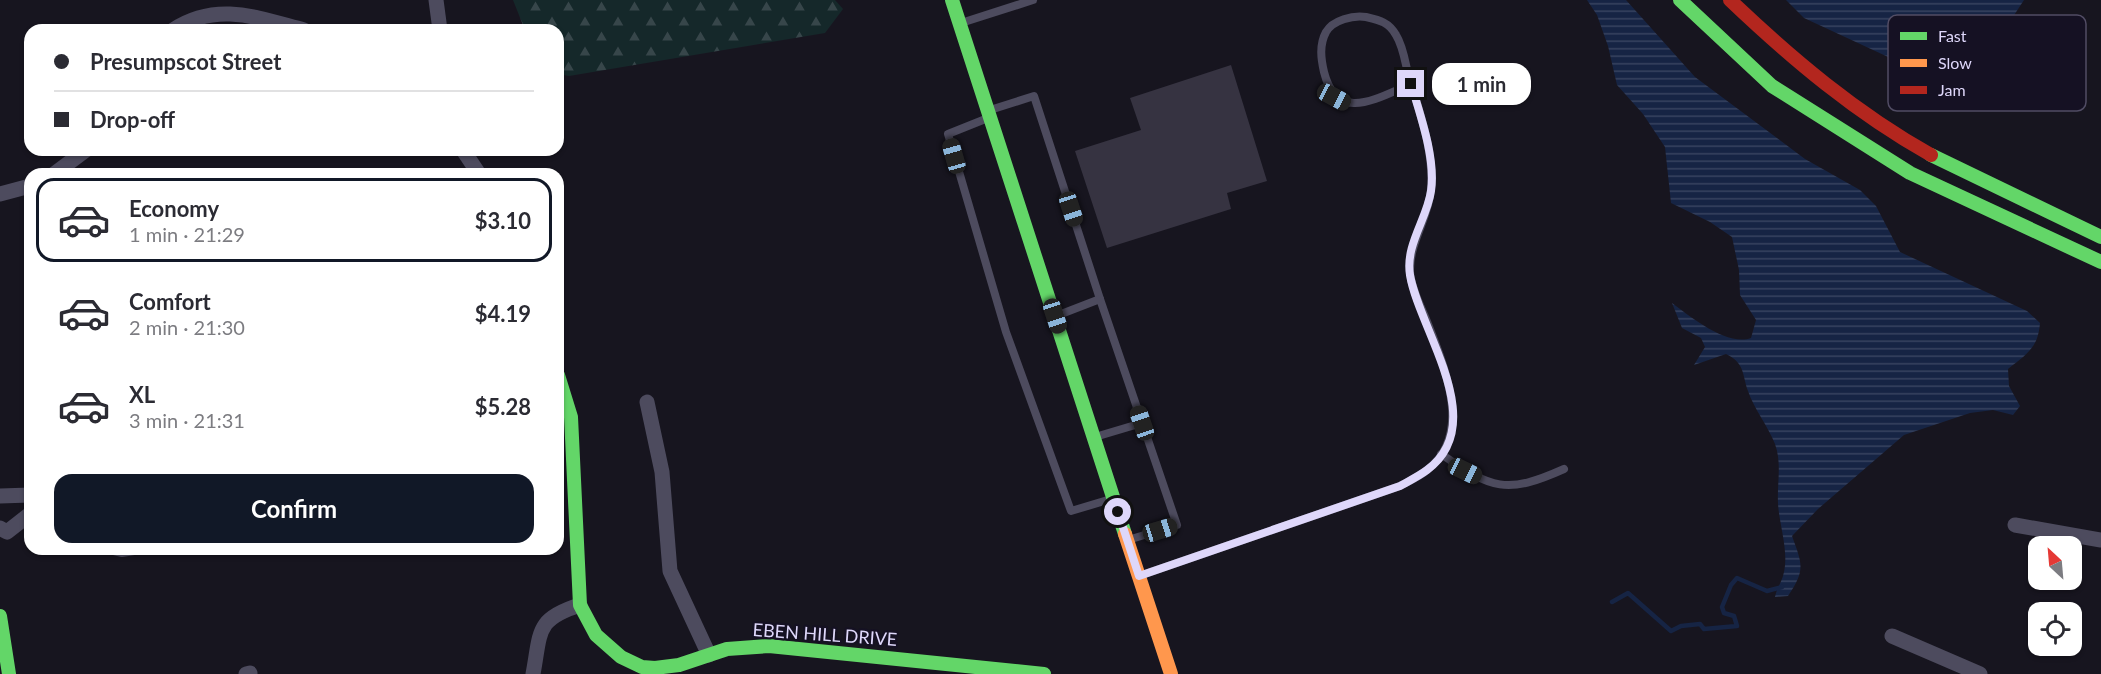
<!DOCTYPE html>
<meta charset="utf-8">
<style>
:root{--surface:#fff;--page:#f2f2f3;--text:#2b2b33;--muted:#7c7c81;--line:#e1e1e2;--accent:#111827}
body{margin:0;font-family:Lato,sans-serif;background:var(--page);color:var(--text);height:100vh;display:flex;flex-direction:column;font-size:22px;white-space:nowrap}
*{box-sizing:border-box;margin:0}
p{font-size:20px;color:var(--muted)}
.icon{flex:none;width:33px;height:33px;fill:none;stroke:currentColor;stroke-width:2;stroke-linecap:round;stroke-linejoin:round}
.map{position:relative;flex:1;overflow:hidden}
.sheet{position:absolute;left:24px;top:168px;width:540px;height:387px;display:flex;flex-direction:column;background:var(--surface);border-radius:18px;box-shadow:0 2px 4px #0004}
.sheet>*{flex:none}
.guide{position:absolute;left:24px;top:24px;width:540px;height:132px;border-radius:18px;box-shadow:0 2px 4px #0004;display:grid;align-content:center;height:132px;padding:0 30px;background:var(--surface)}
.needle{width:39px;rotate:334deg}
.fabs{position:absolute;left:2028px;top:536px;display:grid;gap:12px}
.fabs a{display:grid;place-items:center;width:54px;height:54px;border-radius:12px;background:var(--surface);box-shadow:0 2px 4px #0004;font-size:30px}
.end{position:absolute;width:27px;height:27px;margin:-14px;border:8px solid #ded7fa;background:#111;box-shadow:0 0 0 3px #111}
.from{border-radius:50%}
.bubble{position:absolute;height:42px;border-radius:18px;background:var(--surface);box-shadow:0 2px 4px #0004;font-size:20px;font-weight:700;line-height:42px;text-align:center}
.car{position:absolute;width:18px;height:36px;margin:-18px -9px;border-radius:8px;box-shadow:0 0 4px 2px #0007;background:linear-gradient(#222 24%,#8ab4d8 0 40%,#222 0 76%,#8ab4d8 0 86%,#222 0)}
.guide b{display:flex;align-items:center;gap:21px;height:57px;font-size:22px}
.guide b+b{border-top:2px solid var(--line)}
.guide i{width:15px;height:15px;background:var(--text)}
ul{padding:10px 0 0;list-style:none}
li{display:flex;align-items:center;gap:18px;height:84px;margin:0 12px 9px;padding:0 18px;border:3px solid transparent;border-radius:18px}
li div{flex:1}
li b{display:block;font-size:22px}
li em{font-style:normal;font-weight:700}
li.current{border-color:var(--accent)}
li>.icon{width:54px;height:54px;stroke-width:1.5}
.cta{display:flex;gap:12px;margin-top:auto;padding:12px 30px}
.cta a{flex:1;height:69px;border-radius:18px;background:var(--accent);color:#fff;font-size:24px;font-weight:700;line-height:69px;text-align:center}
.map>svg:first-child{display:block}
.forest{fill:url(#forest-firs)}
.water{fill:url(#water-rules)}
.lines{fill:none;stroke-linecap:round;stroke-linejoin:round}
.stream{stroke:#162444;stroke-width:4.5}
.building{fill:#363341}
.lane{stroke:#4d4b5e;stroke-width:8}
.street{stroke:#4d4b5e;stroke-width:15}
.fast{stroke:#63d668;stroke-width:14}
.slow{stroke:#ff974d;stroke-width:14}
.jam{stroke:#b3261e;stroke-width:14}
.route{stroke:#ded7fa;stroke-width:8}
.labels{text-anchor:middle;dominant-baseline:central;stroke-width:4.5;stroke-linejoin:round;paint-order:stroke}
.street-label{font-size:18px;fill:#ded7fa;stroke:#151123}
.key{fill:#151123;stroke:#514c64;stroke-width:1.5}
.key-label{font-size:16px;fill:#ded7fa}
</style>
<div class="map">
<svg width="2101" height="674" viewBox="0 0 2101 674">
<defs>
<pattern id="forest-firs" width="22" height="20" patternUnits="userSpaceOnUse" patternTransform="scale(1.5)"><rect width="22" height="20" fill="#15282a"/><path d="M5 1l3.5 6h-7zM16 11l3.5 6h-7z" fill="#37464a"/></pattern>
<pattern id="water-rules" width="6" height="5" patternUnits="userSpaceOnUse" patternTransform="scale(1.5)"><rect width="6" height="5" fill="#162444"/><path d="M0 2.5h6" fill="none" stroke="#374360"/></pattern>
</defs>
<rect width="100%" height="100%" fill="#17151f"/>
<path class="forest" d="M513 0H835L843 9 825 33 569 76 558 74V30H525Z"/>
<g class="water">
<path d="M1587 0H1626L1695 77 1805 159 1860 190 1876 206 1900 252 2027 311 2040 323C2038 348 2027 354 2008 369L2009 386 2020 406 2013 415 1993 410 1970 413 1904 435 1818 509 1792 536C1802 564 1806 569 1788 596L1775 597C1777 588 1781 583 1783 576 1790 553 1779 525 1778 503 1777 483 1782 463 1775 444 1768 426 1754 409 1748 391 1742 374 1745 363 1726 354L1694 365 1705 347 1701 338 1682 328 1672 303C1689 316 1728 347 1751 338L1756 320 1740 295 1739 270 1732 237 1710 222 1671 203 1665 147 1643 114 1617 85 1608 46 1597 15Z"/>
<path d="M1786 0H2024L2003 32 2010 68 1968 90 1927 75 1804 18Z"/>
</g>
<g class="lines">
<path class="stream" d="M1612 602 1628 593 1671 631 1681 626 1700 624 1704 629 1737 626 1734 616 1724 613 1722 607 1731 585 1737 578 1767 591 1782 587"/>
</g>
<path class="building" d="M1231 65 1267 181 1227 193 1231 209 1107 248 1075 151 1141 130 1130 98Z"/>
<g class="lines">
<g class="lane">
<path d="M961 23 1033 0"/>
<path d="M990 110 1034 96 1100 299"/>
<path d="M988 118 948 134 1006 332 1071 511 1111 499"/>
<path d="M1056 316 1100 299 1177 525 1128 540"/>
<path d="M1095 437 1142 423"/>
<path d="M1441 454C1492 489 1506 495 1564 469"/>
<path d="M106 549 122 553 146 549"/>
<path d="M1139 576 1400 486C1409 481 1419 477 1427 470 1475 434 1443 363 1426 319 1420 305 1411 287 1410 272 1409 242 1429 218 1431 189 1434 150 1419 110 1408 74 1405 61 1403 46 1396 35 1389 22 1379 20 1366 17 1353 15 1333 20 1326 32 1319 45 1321 59 1324 72 1337 124 1377 98 1411 84"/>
</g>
<g class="street">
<path d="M436 0 440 30"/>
<path d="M173 30C217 1 258 18 304 30"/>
<path d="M463 150 479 174"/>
<path d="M54 174 86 150"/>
<path d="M0 194 30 186"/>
<path d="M647 402 662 472 670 571 709 655"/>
<path d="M0 496 30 495"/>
<path d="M2015 525 2101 540"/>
<path d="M0 528 7 532 30 514"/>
<path d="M1892 636 1980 674"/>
<path d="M246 674 250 673"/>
<path d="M533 674C541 632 535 619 580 605"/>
</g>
<g class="fast">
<path d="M952 0 1125 534"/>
<path d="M1680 0 1772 86 1910 173 2101 262"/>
<path d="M1931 155 2101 237"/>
<path d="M558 375 571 417 580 605 596 635 621 657 642 667 655 668 679 665 727 649 769 646 1044 674"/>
<path d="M0 616 9 674"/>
</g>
<path class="slow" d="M1125 534 1171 674"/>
<path class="jam" d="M1730 0C1792 59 1856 113 1931 155"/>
</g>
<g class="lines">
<path class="route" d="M1118 512 1139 576 1400 486C1409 481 1419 476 1427 470 1491 423 1419 330 1410 275 1405 245 1427 219 1431 191 1436 159 1420 114 1411 84"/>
</g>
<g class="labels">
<g class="street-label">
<text transform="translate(825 634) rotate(4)">EBEN HILL DRIVE</text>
</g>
</g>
<rect x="1888" y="15" width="198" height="96" rx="9" class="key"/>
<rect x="1900" y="32" width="27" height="8" fill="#63d668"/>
<rect x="1900" y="59" width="27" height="8" fill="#ff974d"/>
<rect x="1900" y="86" width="27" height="8" fill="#b3261e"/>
<g class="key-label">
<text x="1938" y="42">Fast</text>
<text x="1938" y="69">Slow</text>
<text x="1938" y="96">Jam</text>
</g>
</svg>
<div class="fabs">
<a><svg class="needle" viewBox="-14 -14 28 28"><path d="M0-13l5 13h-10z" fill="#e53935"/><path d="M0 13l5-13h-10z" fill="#7c7c81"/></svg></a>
<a><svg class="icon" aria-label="locate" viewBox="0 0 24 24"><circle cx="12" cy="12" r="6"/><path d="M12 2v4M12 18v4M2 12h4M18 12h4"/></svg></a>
</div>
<i class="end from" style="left:1118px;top:512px"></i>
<i class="end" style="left:1411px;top:84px"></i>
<div class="bubble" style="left:1432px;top:63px;width:99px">1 min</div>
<i class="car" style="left:1334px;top:97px;rotate:118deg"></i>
<i class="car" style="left:954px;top:156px;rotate:344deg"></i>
<i class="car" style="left:1071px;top:209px;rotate:162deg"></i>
<i class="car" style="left:1055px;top:316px;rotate:162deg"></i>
<i class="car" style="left:1142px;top:423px;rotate:341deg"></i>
<i class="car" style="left:1465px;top:471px;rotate:116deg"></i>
<i class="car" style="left:1160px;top:530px;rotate:73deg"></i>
<div class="guide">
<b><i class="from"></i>Presumpscot Street</b>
<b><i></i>Drop-off</b>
</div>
<section class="sheet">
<ul>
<li class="current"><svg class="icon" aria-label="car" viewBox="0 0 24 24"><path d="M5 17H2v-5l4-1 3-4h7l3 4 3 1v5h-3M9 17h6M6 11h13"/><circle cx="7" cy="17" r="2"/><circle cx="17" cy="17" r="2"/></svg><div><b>Economy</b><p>1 min · 21:29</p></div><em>$3.10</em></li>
<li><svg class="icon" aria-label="car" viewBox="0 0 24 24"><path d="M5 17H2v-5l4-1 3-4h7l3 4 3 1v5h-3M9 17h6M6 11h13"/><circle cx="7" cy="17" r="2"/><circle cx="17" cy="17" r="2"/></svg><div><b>Comfort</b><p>2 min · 21:30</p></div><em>$4.19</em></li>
<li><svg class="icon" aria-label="car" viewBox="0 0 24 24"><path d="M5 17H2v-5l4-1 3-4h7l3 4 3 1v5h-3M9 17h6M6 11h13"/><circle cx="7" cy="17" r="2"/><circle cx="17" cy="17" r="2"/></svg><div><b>XL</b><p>3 min · 21:31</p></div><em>$5.28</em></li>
</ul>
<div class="cta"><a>Confirm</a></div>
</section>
</div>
